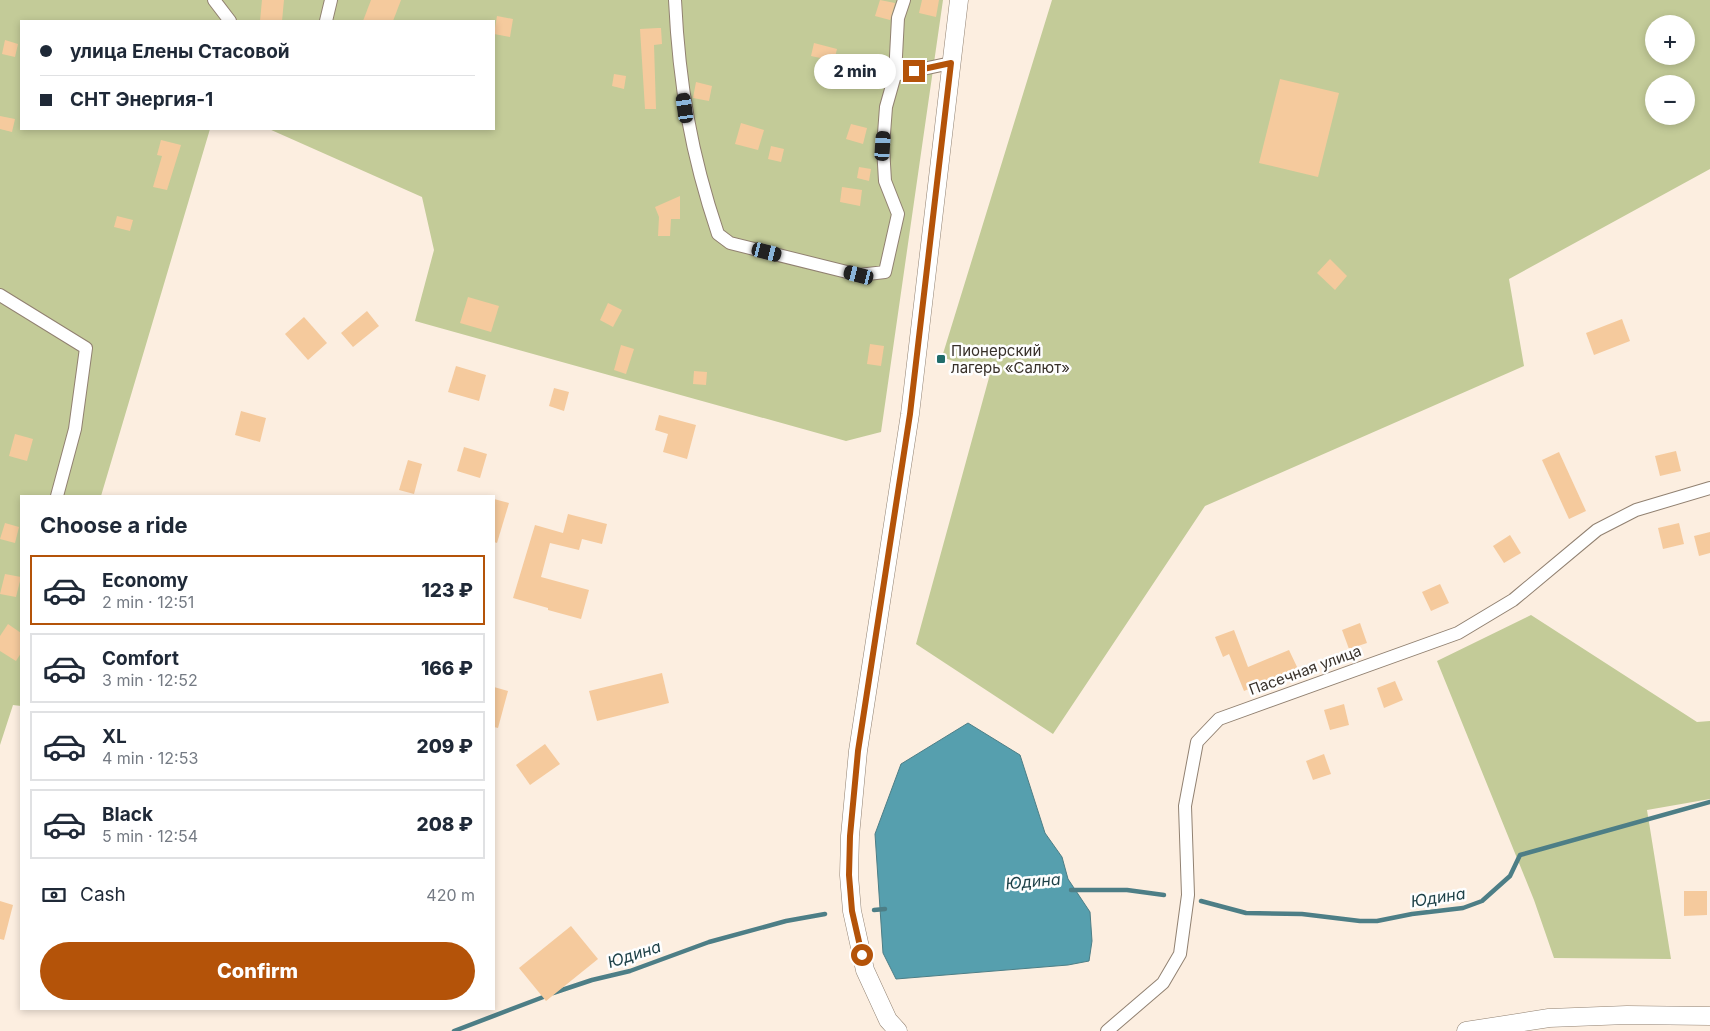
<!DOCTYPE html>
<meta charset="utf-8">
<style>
:root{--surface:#fff;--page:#f2f2f3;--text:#1f2937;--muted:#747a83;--line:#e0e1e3;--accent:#b45309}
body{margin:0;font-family:Inter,sans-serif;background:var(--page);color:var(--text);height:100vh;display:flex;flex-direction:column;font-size:19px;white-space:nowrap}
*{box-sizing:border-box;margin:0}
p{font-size:16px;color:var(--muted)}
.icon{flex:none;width:28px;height:28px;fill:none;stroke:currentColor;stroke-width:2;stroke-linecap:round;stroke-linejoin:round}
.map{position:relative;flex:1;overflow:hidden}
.sheet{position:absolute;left:20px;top:495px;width:475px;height:515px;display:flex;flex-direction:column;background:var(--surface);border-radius:0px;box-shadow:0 2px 8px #0003}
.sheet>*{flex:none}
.top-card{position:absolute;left:20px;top:20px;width:475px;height:110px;border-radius:0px;box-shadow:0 2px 8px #0003;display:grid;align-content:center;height:110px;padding:0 20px;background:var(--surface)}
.controls{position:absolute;left:1645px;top:15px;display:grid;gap:10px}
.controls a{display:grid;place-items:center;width:50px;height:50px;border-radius:50%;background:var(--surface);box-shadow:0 2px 8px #0003;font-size:25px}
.end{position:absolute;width:22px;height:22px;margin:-11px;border:6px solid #b45309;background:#fff;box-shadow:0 0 0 2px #fff}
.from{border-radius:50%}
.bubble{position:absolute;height:35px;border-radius:18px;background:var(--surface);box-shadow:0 2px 8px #0003;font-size:16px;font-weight:800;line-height:35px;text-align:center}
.car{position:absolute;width:15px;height:30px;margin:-15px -8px;border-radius:6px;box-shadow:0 0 4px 1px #0007;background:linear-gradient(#222 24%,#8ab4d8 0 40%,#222 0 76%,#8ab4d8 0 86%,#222 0)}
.top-card b{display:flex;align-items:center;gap:18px;height:48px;font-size:19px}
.top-card b+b{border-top:1px solid var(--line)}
.top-card i{width:12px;height:12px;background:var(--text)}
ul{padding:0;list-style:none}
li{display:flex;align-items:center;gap:15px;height:70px;margin:0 10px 8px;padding:0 10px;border:2px solid var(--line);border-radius:0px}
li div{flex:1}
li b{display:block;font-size:19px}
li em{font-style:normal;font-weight:800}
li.on{border-color:var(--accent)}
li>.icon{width:45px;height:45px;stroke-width:1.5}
h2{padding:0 20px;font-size:22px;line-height:60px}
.pay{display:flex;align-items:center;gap:12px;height:55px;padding:0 20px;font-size:19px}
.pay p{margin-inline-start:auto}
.button{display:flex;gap:10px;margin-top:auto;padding:10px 20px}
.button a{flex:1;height:58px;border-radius:30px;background:var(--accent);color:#fff;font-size:20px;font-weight:800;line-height:58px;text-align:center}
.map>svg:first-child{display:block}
.green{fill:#c3cb98;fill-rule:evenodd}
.water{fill:#569fae;stroke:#4d7e86}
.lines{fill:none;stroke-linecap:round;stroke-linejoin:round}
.stream{stroke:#4d7e86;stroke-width:4.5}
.building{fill:#f5ca9d}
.street-casing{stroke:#918171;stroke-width:14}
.secondary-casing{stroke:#918171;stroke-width:19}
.street{stroke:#fff;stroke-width:12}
.secondary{stroke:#fff;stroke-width:18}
.route{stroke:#b45309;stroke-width:6}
.poi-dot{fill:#206c6a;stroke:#fefefe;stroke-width:2}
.labels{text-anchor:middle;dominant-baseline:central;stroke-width:5;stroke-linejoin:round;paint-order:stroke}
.poi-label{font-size:15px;fill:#373029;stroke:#fefefe;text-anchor:start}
.street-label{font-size:15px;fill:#373029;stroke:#fefefe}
.water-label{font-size:16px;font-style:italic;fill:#1e4148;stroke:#fefefe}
</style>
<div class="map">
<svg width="1710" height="1031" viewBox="0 0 1710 1031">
<rect width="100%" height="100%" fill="#fceee0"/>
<g class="green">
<path d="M0 0H943L881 432 846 441 415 321 434 250 422 197 269 129H494V21H21V129H210L101 496H21V706L13 705 0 745Z"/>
<path d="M1052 0H1710V169L1509 279 1524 366 1205 506 1053 734 916 644 990 374 942 357ZM1654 24H1686V56H1654ZM1654 84H1686V116H1654Z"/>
<path d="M1531 615 1697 722 1710 721V799L1647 810 1671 959 1554 958 1534 900 1437 661Z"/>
</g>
<path class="water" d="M968 723 1020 755 1045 833 1062 857 1068 879 1090 912 1092 941 1089 961 1068 965 896 979 883 953 875 834 901 764Z"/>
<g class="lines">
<g class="stream">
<path d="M1071 890H1127L1164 895"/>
<path d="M1201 901 1246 913 1302 914 1360 921H1377L1412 914 1463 908 1482 901 1510 876 1520 855 1710 802"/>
<path d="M874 910 885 909"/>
<path d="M553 993 592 980 630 971 709 942 786 921 825 914"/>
<path d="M454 1031 546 996"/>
</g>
</g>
<g class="building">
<path d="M262 0H284L282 21H260Z"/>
<path d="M371 0H401L393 21H363Z"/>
<path d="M880 0 895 3 890 20 875 16Z"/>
<path d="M922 0H939L936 17 919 13Z"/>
<path d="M497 16 513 19 510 37 494 34Z"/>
<path d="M658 28H661L662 44 654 45 656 109H645L640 29Z"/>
<path d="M5 40 18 44 15 57 2 54Z"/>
<path d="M814 43 837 49 834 61 811 56Z"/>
<path d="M614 74 626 76 624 89 612 86Z"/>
<path d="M1280 79 1339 93 1318 177 1259 163Z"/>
<path d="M696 82 712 86 709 101 693 98Z"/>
<path d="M0 116 15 119 12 132 0 129Z"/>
<path d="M741 123 764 130 758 150 735 144Z"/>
<path d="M851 124 867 128 863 144 846 139Z"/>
<path d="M161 140 181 145 167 190 153 187 162 156 157 155Z"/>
<path d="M771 146 784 149 781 162 768 159Z"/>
<path d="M859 167 871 169 869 181 857 178Z"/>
<path d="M842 187 862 190 860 206 840 202Z"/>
<path d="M680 196V219H671L670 236H658L659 217 655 207Z"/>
<path d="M117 216 133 220 130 231 114 227Z"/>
<path d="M1330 259 1347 276 1335 290 1317 273Z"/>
<path d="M468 297 499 306 491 332 460 323Z"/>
<path d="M608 303 622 310 613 327 600 320Z"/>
<path d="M367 311 379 326 353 347 341 333Z"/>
<path d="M304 317 327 343 308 360 285 334Z"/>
<path d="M1622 319 1630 341 1594 355 1586 333Z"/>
<path d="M870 344 884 346 881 366 867 364Z"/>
<path d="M621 345 634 349 626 374 614 370Z"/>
<path d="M456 366 486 375 479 401 448 392Z"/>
<path d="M694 371 707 372 706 385 693 384Z"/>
<path d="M554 388 569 392 564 411 549 406Z"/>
<path d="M241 411 266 418 260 442 235 435Z"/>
<path d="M659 415 696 425 687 459 663 452 668 434 655 430Z"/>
<path d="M15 434 33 439 27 461 9 456Z"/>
<path d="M464 447 487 454 480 478 457 471Z"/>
<path d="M1676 451 1681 471 1660 476 1655 456Z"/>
<path d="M1559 452 1586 511 1569 519 1542 460Z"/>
<path d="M408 460 422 464 414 494 399 490Z"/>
<path d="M494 499 509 503 497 543 494 542Z"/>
<path d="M568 514 607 524 602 544 582 539 579 550 550 543 541 577 589 590 581 619 548 610V608L513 598 535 525 563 533Z"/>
<path d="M5 523 19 527 15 543 0 539Z"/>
<path d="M1679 523 1684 544 1663 549 1658 528Z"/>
<path d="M1710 532V553L1699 556 1694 536Z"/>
<path d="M1510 535 1521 553 1504 563 1493 546Z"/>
<path d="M5 574 21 577 16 597 0 594Z"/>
<path d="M1440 584 1449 603 1431 611 1422 592Z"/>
<path d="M1360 623 1367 643 1349 649 1342 630Z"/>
<path d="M8 624 21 633V653L16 661 0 651V636Z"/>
<path d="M1234 630 1248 667 1289 650 1298 669 1244 691 1229 654 1223 657 1215 637Z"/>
<path d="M662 673 669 703 597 721 589 691Z"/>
<path d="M1395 681 1403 700 1384 708 1377 688Z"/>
<path d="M494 687 508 691 498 728 494 727Z"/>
<path d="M1344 704 1349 725 1330 730 1324 710Z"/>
<path d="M545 744 560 764 530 785 516 765Z"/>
<path d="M1324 754 1331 774 1313 780 1306 761Z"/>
<path d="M1684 891H1707V915L1684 916Z"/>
<path d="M0 901 13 905 4 940 0 939Z"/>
<path d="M571 926 598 959 546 1001 519 968Z"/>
</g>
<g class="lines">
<defs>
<g id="street">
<path d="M214 0 230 21"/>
<path d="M675 0C679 84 691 154 718 234L730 243 859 275 885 272 898 214 885 181 883 147 886 107 895 75 951 63"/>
<path d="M326 21 331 0"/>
<path d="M895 75 898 18 904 0"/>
<path d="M0 295 86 348 75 429 57 496"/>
<path d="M1107 1031 1163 983 1180 954 1188 895 1185 806 1197 742 1219 719 1458 633 1513 600 1597 530 1636 510 1710 488"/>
</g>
<g id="secondary">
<path d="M898 1031 888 1020 865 970 852 911 849 875 850 836 858 751 910 414 959 0"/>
<path d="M1466 1031 1549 1018 1627 1015 1710 1016"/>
</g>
</defs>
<use href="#street" class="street-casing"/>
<use href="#secondary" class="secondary-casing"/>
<use href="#street" class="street"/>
<use href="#secondary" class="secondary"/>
</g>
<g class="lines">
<path class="route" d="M862 955 852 911 849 875 850 836 858 751 910 414 951 63 914 71"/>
</g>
<rect class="poi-dot" x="936" y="354" width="10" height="10" rx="2.5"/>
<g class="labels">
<g class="poi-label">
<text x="951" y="350">Пионерский<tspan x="951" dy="17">лагерь «Салют»</tspan></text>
</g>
<g class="street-label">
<text transform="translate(1305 670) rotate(-20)">Пасечная улица</text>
</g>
<g class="water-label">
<text transform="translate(1033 881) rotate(-5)">Юдина</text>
<text transform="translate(1438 897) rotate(-9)">Юдина</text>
<text transform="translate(634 954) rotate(-18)">Юдина</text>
</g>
</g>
</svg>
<div class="controls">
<a>+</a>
<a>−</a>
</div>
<i class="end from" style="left:862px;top:955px"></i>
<i class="end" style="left:914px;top:71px"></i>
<div class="bubble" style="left:814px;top:54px;width:82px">2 min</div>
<i class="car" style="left:685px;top:108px;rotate:352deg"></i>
<i class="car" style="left:883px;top:146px;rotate:4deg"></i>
<i class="car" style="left:767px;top:252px;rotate:104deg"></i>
<i class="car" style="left:859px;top:275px;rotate:284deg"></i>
<div class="top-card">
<b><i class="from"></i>улица Елены Стасовой</b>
<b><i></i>СНТ Энергия-1</b>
</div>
<section class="sheet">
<h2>Choose a ride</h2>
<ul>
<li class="on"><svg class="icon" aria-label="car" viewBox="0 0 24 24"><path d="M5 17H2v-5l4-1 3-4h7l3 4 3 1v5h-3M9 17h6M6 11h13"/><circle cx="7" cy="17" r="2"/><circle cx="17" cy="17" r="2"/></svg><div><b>Economy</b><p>2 min · 12:51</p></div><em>123 ₽</em></li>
<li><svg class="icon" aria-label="car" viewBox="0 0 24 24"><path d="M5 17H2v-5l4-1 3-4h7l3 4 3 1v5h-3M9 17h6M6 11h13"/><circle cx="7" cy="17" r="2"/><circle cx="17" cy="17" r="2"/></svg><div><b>Comfort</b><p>3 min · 12:52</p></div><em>166 ₽</em></li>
<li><svg class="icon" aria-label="car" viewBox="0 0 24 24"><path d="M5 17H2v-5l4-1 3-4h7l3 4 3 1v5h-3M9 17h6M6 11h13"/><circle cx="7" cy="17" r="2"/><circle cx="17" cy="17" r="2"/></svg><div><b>XL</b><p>4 min · 12:53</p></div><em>209 ₽</em></li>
<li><svg class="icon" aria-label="car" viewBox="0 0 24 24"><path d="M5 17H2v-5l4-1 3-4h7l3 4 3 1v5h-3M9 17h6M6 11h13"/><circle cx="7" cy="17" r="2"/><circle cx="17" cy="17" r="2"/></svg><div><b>Black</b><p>5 min · 12:54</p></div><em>208 ₽</em></li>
</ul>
<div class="pay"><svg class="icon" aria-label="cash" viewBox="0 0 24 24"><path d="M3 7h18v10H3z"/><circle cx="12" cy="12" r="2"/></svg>Cash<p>420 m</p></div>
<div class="button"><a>Confirm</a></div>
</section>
</div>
